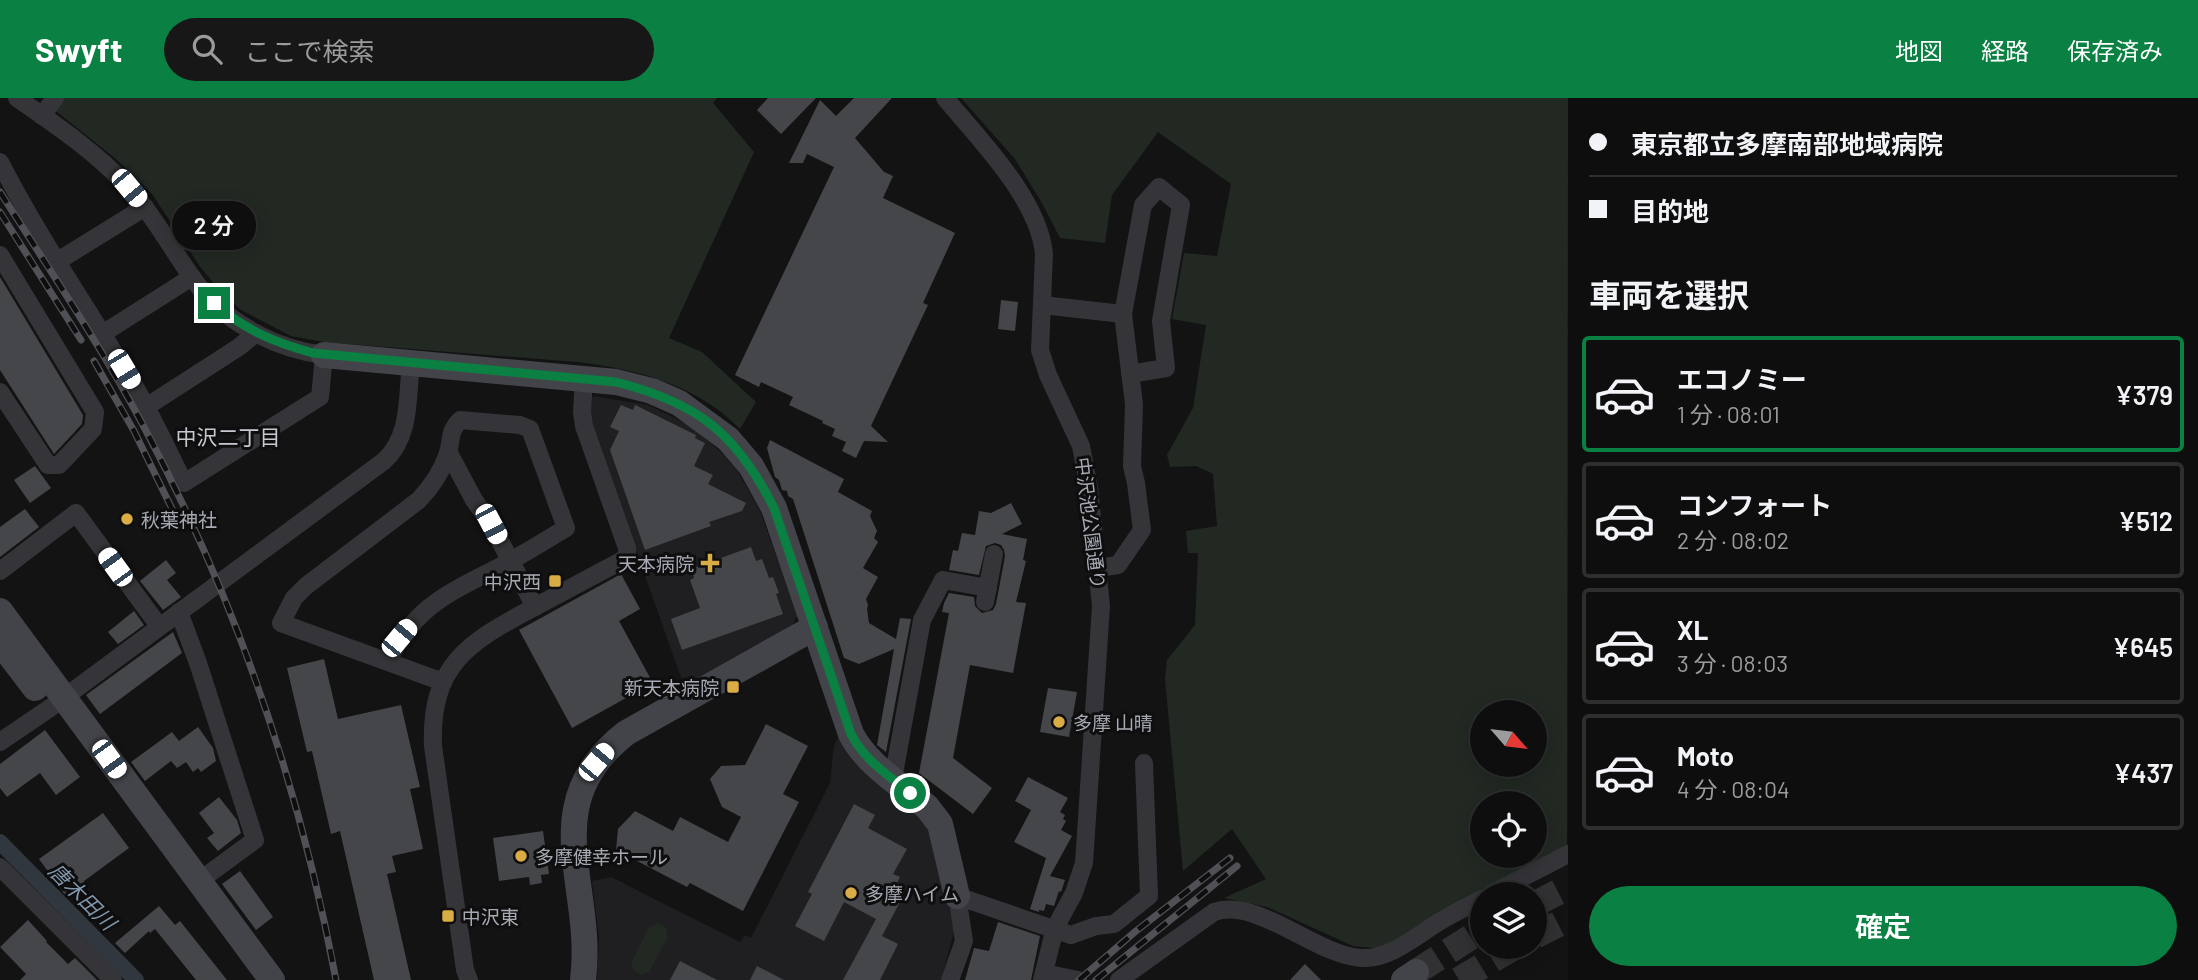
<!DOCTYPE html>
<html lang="ja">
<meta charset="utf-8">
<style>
:root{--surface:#0e0e0f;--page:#171718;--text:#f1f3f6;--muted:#9b9c9e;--line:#2e2e2f;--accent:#0b8043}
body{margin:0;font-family:Barlow,"Noto Sans JP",sans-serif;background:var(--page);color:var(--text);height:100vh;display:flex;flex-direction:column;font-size:26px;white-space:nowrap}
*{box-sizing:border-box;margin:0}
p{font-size:23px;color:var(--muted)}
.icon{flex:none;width:38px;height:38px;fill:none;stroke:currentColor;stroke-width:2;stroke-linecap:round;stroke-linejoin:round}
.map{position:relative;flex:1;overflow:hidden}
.drawer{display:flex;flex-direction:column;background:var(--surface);width:630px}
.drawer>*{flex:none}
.banner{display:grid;align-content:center;height:154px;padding:0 21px;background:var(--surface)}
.needle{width:46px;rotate:118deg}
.tools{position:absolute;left:1470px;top:602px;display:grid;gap:14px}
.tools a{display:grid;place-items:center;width:77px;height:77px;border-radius:50%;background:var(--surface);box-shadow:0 4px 18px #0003,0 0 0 2px var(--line);font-size:35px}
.end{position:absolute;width:32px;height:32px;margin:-16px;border:9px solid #0b8043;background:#fff;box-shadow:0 0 0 4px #fff}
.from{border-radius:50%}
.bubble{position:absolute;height:49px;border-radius:24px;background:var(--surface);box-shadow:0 4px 18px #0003,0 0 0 2px var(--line);font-size:23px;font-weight:600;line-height:49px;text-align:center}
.car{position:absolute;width:21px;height:42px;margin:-21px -10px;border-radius:9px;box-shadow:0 0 5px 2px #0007;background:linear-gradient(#fff 24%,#345 0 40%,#fff 0 76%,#345 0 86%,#fff 0)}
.banner b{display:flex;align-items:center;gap:24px;height:66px;font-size:26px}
.banner b+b{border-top:2px solid var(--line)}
.banner i{width:18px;height:18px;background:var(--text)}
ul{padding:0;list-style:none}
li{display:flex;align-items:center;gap:21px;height:116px;margin:0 14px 10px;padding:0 7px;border:4px solid var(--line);border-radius:7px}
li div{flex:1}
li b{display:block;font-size:26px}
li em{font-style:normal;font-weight:600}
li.current{border-color:var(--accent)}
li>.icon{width:63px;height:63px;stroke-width:1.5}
h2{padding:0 21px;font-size:32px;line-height:84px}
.cta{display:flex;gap:14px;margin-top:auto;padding:14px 21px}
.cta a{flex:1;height:80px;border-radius:42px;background:var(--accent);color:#fff;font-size:28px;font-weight:600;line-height:80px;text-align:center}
header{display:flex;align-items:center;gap:42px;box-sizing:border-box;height:98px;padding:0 35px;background:var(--accent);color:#fff}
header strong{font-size:33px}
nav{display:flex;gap:38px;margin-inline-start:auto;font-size:24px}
.search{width:490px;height:63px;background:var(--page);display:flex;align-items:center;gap:18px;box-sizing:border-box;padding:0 24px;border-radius:38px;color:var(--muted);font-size:26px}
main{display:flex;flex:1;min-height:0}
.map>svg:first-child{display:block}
.built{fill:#1f1f21}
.green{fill:#222923;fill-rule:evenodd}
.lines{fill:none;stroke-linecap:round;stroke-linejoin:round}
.canal{stroke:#30373e;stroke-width:16}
.building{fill:#454649}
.secondary-tunnel{stroke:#313134;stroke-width:26;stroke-dasharray:26 13;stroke-linecap:butt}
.street{stroke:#353539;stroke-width:18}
.secondary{stroke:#434449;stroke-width:26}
.rail-casing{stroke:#505156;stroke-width:7}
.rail{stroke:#0e0e0f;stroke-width:4.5;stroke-dasharray:13;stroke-linecap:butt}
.route{stroke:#0b8043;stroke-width:9}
.poi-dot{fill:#daac45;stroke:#0e0e0f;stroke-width:2.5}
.labels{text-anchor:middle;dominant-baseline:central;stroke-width:6;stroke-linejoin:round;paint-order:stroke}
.poi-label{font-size:19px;fill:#a7aab3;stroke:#0e0e0f;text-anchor:start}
.street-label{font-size:19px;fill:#a7aab3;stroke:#0e0e0f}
.neighbourhood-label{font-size:21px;fill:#c7c9d0;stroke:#0e0e0f}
.water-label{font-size:21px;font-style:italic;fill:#8196aa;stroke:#0e0e0f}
</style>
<header>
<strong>Swyft</strong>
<div class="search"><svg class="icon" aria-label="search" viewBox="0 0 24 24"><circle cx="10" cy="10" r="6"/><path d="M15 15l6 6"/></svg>ここで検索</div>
<nav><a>地図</a><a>経路</a><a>保存済み</a></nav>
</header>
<main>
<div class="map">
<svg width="1568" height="882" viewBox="0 0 1568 882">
<rect width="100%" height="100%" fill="#131314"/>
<g class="built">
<path d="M594 298 648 307 689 327 718 351 737 372 760 413 798 517 792 528 684 588 592 328 589 303Z"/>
<path d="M842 634 933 730 954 834 941 882H597L599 840 592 783 611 779 740 844 745 837 751 840 830 685 834 647Z"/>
</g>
<g class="green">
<path d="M62 0H717L713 5 754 54 669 240 702 254 756 304 740 331C696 286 639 272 578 264L324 244 291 238 241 212 222 195 201 170 152 96 116 61 56 13Z"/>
<path d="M961 0H1568L1567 748 1393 847 1374 850 1353 848 1267 809 1224 800 1266 781 1232 731 1183 773 1165 581 1167 562 1195 527 1198 455H1188L1186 433 1217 428 1213 376 1196 368 1170 369 1167 357 1193 310 1206 227 1172 221 1184 155 1217 158 1231 86 1158 34 1112 97 1105 145 1060 140 1042 105 1015 61ZM1482 614H1535V667H1482ZM1482 705H1535V758H1482Z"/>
<path d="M658 825 666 830 668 839 649 874 641 877C634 873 631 871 632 863L649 829Z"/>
</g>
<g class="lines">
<path class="canal" d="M0 744 136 882"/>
</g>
<g class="building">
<path d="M768 0H816L781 36 757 12Z"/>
<path d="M854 0H892L855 40 884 74 893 78 883 100 955 135 923 205 928 207 871 328 888 344 864 343 856 360 842 353 846 344 832 338 835 331 822 325 823 323 789 307 793 299 761 284 759 289 735 277 834 69 807 56 803 65H789L820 2 836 18Z"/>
<path d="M0 179 83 317 82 326 54 356 0 272Z"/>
<path d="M1001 202 1018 204 1015 233 998 231Z"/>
<path d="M621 307 633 312 635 307 696 337 695 340 705 345 694 368 713 377 708 386 746 405 742 413 709 424 711 428 645 452 610 352 619 333 610 329Z"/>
<path d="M770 342 844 381 838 394 872 413 870 418 877 433 874 440 878 444 863 470 878 479 866 501 868 507 867 511 869 525 896 541 900 520 911 521 886 654 877 647 894 551 859 566 844 560 793 401 788 398 787 393 782 392 779 382 775 379 767 350Z"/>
<path d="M35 368 51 390 30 405 14 382Z"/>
<path d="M1011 405 1022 426 1002 436 1027 441 1023 462 1026 463 1016 504 1026 505 1013 575 970 567 953 660 992 690 973 716 919 675 949 515 942 514 944 505 949 495 974 499 975 508 982 515 993 512 996 506 1005 458 1004 452 1001 447 995 445 986 448 979 477 949 472 953 452 958 453 962 435 975 437 979 413 991 415Z"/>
<path d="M25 411 39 429 0 459V429Z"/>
<path d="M751 449 756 463 762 461 769 480 773 479 779 495 776 496 783 516 682 552 671 521 700 510 690 482 694 480 691 471Z"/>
<path d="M166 462 176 475 167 482 181 499 163 512 140 483Z"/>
<path d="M621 476 640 511 619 523 653 585 572 630 519 532Z"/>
<path d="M134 513 144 527 118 546 108 534Z"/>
<path d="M173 534 182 555 100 616 86 597Z"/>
<path d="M324 561 338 621 401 607 420 689 410 691 423 751 392 758 396 774 387 776 411 882H374L340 733 331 736 312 653 307 654 287 570Z"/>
<path d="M1048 590 1077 594 1069 639 1040 634Z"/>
<path d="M766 626 808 648 783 696 799 704 743 813 690 785 687 789 616 752 618 731 635 713 673 733 680 719 728 744 741 719 722 709 710 681 721 668 745 667Z"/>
<path d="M198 629 213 650 216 663 201 674 198 670 193 674 186 664 177 670 171 663 145 683 131 664 172 634 179 643Z"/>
<path d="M45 632 80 679 56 697 40 675 7 699 0 690V666Z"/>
<path d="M1028 679 1068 700 1060 714 1065 717 1063 721 1066 723 1061 732 1072 738 1050 778 1065 782 1061 794 1059 793 1054 808 1046 806 1044 813 1039 812V814L1030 811 1046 760 1014 744 1031 712 1015 703Z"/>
<path d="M219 699 237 722 241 735 218 753 207 740 214 735 199 715Z"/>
<path d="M854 706 875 717 868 730 907 751 893 776 900 779 890 799 900 804 882 838 898 846 880 882H843L876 821 844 804 824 843 795 828 812 796 808 794Z"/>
<path d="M103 715 129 750 84 783 88 787 68 801 39 761Z"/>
<path d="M543 733 549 776 541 777 542 785 530 787 529 779 499 783 493 740Z"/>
<path d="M240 773 273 819 256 832 222 786Z"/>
<path d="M159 808 175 827 180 823 227 882H196L155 831 150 835 149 833 125 855 115 845Z"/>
<path d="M28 822 47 843 46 844 68 866 75 860 97 882H20L26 876 0 849Z"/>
<path d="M998 824 1040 838 1031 882H965L974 850 989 853Z"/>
<path d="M680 863 717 882H670Z"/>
<path d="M1305 866 1321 882H1290Z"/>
<path d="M757 868 784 882H750Z"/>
</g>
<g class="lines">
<g class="secondary-tunnel">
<path d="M1535 806 1568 789"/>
<path d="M1535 838 1568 821"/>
<path d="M1416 874 1482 832"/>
<path d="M1459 882 1514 849"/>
</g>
<g class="street">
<path d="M945 0C979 41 1039 101 1044 156L1040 252 1048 277 1081 348 1089 390 1101 508 1084 765 1074 795 1055 830 1042 882"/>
<path d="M42 18 55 0"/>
<path d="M0 64C40 142 90 214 135 289 153 320 168 353 184 385L320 299 324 257C277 251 230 227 200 190 175 158 157 121 129 90 97 55 56 27 17 0"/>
<path d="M0 157 95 314 93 331 59 367H48L0 294"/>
<path d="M58 163 145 109"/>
<path d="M1042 207 1123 216"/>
<path d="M102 236 192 179"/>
<path d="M146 309 239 249 256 235"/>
<path d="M449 355 474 402 491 426 535 509"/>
<path d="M1098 470 1118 467 1142 432 1136 385 1132 368 1134 306 1123 216 1143 107 1159 89 1181 107 1161 223 1166 270 1130 276"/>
<path d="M0 473 76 415 159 528"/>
<path d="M985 504 994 456"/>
<path d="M179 514 198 565 255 742 199 783"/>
<path d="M388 563C419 502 454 494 510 463 529 453 548 441 566 430L530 331 520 327 460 322C447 336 453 342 447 358 441 375 431 389 419 402L306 488 294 500 281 525 443 584"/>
<path d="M0 644 50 610 384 363C411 339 407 299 411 265"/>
<path d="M893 681 922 522 943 482 988 490"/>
<path d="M0 769 113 882"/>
<path d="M1491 796 1568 756"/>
<path d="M1044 875 1078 882"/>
<path d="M469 882 465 872 433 648C430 568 467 545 531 511 561 495 591 479 621 463L627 458V450L584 328 582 314 584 281"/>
<path d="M950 882 964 843 957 798 1071 837 1096 828 1114 826 1149 798 1144 665"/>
<path d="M1119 882 1214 814C1258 799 1316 858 1362 860 1391 862 1419 835 1444 821 1456 814 1469 808 1482 801"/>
</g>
<g class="secondary">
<path d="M324 257 616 284 652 293 679 305 728 341 751 368 774 410 851 636C867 667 900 686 927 709L940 726 957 798"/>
<path d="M0 513 272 882"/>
<path d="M0 544 35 590"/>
<path d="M583 882C595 786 533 708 626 635L815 529"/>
<path d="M1404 882 1416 874"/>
</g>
<defs>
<g id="rail">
<path d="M0 94C49 171 101 248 144 329 236 502 300 689 336 882"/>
<path d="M0 114 81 242"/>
<path d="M94 263 134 333 177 421"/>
<path d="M1079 882 1136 833 1230 760"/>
<path d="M1096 882 1237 768"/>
</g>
</defs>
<use href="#rail" class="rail-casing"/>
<use href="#rail" class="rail"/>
</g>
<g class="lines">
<path class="route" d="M214 205C245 232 273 244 313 255L616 284C698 305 736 335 774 410L851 636C865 663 887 676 910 695"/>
</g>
<g class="poi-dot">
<circle cx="127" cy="421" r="7"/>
<path d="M706.5 454.5h7v7h7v7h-7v7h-7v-7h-7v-7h7z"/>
<rect x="548" y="476" width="14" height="14" rx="3.5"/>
<rect x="726" y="582" width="14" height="14" rx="3.5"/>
<circle cx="1059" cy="624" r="7"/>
<circle cx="521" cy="758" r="7"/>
<circle cx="851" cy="795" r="7"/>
<rect x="441" y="811" width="14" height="14" rx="3.5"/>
</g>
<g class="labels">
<g class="poi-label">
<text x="141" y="421">秋葉神社</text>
<text x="694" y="465" text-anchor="end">天本病院</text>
<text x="541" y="483" text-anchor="end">中沢西</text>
<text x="719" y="589" text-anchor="end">新天本病院</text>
<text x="1073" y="624">多摩 山晴</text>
<text x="535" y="758">多摩健幸ホール</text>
<text x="865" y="795">多摩ハイム</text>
<text x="462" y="818">中沢東</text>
</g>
<g class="street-label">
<text transform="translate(1091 425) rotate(83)">中沢池公園通り</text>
</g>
<g class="neighbourhood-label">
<text x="228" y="338">中沢二丁目</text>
</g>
<g class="water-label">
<text transform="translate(83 798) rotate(45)">唐木田川</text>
</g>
</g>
</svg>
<div class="tools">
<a><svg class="needle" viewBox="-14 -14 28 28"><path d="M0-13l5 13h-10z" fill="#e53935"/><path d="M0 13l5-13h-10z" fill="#9b9c9e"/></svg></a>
<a><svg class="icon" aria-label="locate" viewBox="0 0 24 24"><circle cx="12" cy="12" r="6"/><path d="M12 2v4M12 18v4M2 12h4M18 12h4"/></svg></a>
<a><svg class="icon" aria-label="layers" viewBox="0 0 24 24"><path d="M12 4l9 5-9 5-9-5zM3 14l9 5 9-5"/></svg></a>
</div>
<i class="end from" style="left:910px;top:695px"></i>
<i class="end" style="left:214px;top:205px"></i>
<div class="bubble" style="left:172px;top:103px;width:84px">2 分</div>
<i class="car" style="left:129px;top:90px;rotate:140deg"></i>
<i class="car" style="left:124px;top:271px;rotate:149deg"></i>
<i class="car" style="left:491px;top:426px;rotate:152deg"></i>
<i class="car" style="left:115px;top:469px;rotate:324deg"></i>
<i class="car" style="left:399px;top:540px;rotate:40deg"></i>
<i class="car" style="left:109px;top:661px;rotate:144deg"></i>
<i class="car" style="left:596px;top:664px;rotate:40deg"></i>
</div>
<section class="drawer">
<div class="banner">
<b><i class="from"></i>東京都立多摩南部地域病院</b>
<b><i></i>目的地</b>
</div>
<h2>車両を選択</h2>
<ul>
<li class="current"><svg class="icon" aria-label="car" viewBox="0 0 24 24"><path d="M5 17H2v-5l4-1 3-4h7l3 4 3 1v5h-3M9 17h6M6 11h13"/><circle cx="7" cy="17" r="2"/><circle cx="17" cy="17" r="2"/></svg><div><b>エコノミー</b><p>1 分 · 08:01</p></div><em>¥379</em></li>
<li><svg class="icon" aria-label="car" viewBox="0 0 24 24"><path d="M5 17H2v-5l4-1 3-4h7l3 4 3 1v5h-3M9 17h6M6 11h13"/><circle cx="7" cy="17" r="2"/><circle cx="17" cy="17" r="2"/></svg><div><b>コンフォート</b><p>2 分 · 08:02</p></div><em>¥512</em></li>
<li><svg class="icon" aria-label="car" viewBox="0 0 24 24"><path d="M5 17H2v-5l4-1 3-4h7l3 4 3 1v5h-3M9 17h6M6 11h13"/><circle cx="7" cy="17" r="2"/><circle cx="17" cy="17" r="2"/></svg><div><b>XL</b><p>3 分 · 08:03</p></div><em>¥645</em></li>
<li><svg class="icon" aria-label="car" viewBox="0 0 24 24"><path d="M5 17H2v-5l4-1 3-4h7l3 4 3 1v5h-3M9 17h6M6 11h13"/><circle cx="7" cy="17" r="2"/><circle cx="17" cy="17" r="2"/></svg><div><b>Moto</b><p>4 分 · 08:04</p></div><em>¥437</em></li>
</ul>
<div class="cta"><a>確定</a></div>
</section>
</main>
